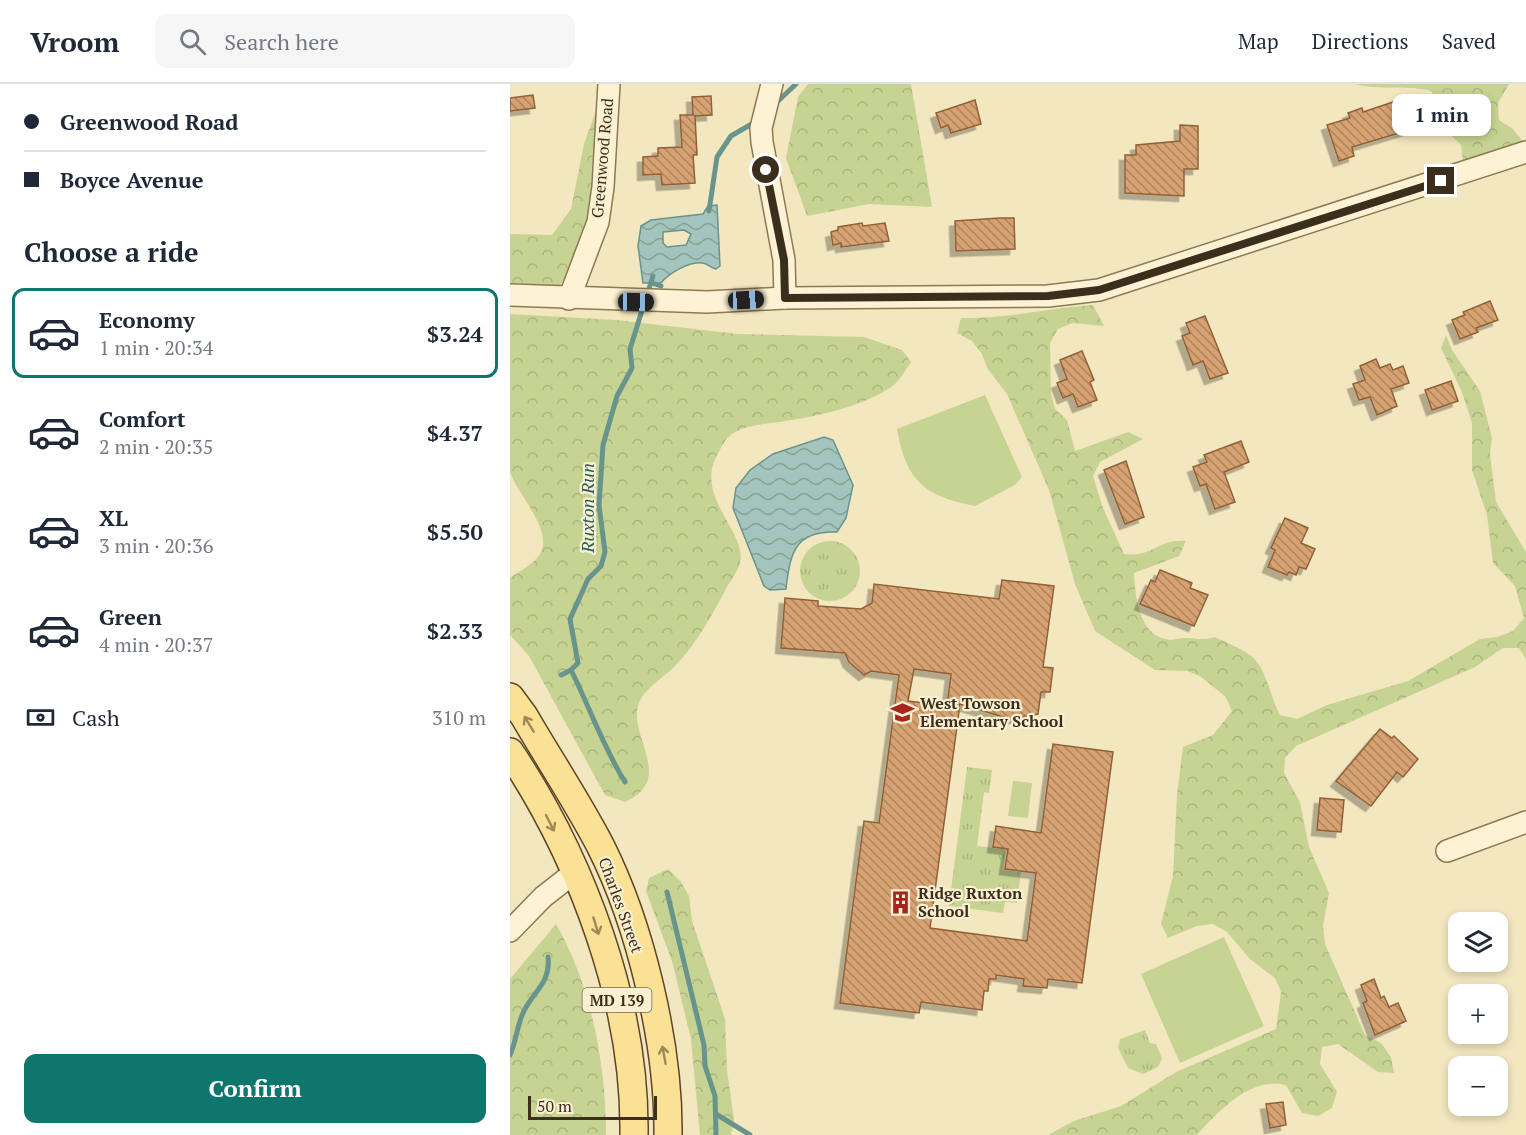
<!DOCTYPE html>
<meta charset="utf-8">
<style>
:root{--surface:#fff;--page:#f6f6f7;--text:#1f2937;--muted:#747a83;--line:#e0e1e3;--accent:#0f766e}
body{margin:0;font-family:"PT Serif",serif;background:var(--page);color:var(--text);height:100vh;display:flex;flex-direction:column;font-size:22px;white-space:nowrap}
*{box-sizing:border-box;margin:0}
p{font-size:20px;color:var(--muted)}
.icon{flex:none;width:33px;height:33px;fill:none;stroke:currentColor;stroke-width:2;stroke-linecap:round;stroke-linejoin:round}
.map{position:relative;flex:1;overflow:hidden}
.drawer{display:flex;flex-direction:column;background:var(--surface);width:510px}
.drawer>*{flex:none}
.banner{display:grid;align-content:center;height:132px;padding:0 24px;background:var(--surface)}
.controls{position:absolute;left:938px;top:828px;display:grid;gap:12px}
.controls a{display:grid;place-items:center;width:60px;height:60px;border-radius:12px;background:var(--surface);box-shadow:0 3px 9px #0003;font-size:30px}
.scale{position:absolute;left:18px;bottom:15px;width:129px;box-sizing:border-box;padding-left:6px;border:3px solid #3c2e1c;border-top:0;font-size:16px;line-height:21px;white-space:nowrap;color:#3c2e1c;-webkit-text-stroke:4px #f9f0d1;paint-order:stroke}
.end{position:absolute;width:27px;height:27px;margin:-14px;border:8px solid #3c2e1c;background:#fff;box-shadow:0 0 0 3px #fff}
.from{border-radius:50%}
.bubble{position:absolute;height:42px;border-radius:12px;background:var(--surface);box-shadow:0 3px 9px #0003;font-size:20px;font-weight:800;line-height:42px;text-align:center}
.car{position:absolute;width:18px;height:36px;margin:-18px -9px;border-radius:8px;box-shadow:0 0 4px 2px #0007;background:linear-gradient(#222 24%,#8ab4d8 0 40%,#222 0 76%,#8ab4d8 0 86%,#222 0)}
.banner b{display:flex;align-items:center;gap:21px;height:57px;font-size:22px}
.banner b+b{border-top:2px solid var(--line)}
.banner i{width:15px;height:15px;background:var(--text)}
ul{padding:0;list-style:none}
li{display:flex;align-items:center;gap:18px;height:90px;margin:0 12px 9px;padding:0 12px;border:3px solid transparent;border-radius:12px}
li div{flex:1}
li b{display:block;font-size:22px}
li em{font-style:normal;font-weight:800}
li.on{border-color:var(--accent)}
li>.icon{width:54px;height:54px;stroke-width:1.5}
h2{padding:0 24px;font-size:27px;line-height:72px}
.pay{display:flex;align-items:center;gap:15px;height:66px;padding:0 24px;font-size:22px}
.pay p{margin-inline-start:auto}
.action{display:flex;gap:12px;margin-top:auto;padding:12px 24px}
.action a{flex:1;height:69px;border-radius:12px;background:var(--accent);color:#fff;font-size:24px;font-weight:800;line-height:69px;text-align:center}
header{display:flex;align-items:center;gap:36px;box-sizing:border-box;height:84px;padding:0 30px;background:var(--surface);border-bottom:2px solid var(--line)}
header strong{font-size:28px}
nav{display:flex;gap:33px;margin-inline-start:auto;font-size:21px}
.search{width:420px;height:54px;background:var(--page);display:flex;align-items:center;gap:15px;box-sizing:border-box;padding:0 21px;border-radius:12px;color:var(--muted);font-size:22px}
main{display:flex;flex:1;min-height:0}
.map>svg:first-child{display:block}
.forest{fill:url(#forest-crowns)}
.park{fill:url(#park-tufts)}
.pitch{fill:#c7d393}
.water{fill:url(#water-waves);stroke:#69948c;stroke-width:1.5;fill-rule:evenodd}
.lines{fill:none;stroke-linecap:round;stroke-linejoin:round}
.stream{stroke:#69948c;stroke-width:5}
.building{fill:url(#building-back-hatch);stroke:#916138;stroke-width:1.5;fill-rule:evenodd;filter:url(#shadow)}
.minor-casing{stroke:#8f7855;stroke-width:24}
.major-casing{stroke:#5c452a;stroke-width:30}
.minor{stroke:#fdf3d4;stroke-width:21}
.major{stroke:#fbe193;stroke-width:27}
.oneway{stroke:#9c8858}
.route{stroke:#3c2e1c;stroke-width:8}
.labels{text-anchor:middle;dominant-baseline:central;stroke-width:4.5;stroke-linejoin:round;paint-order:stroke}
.shield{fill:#f9f0d1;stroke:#756852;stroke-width:1.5}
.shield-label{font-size:15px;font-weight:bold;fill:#3c2e1c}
.street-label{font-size:16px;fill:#3c2e1c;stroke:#f9f0d1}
.poi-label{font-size:16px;font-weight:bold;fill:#3c2e1c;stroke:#f9f0d1;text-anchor:start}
.water-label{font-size:18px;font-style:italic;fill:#295e5e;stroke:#f9f0d1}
</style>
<header>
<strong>Vroom</strong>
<div class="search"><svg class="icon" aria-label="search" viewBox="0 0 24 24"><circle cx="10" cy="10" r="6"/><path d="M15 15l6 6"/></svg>Search here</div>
<nav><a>Map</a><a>Directions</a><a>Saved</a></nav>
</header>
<main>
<section class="drawer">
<div class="banner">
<b><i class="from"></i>Greenwood Road</b>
<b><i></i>Boyce Avenue</b>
</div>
<h2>Choose a ride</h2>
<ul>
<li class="on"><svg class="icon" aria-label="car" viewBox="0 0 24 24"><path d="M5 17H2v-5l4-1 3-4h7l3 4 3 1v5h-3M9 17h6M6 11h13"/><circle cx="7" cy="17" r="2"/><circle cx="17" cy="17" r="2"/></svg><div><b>Economy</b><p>1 min · 20:34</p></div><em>$3.24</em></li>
<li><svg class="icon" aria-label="car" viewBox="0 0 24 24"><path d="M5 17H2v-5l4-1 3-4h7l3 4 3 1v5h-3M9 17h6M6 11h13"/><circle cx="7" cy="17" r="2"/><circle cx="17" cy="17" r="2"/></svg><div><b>Comfort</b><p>2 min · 20:35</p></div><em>$4.37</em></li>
<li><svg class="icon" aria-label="car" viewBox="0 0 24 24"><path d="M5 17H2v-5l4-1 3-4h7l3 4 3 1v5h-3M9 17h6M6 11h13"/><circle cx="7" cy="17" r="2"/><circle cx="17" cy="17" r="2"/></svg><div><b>XL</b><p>3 min · 20:36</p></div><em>$5.50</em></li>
<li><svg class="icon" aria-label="car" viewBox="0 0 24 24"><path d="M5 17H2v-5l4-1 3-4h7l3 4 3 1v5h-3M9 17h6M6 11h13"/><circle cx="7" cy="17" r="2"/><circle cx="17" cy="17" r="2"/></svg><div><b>Green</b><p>4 min · 20:37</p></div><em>$2.33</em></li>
</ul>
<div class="pay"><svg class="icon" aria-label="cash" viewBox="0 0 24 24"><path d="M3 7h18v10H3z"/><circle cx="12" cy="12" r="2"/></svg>Cash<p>310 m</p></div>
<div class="action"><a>Confirm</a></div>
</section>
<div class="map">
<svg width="1016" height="1051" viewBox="0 0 1016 1051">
<defs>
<pattern id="forest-crowns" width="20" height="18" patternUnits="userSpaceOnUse" patternTransform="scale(1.5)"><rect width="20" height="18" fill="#c7d393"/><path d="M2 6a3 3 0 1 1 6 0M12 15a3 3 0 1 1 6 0" fill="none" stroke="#acb57e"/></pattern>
<pattern id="park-tufts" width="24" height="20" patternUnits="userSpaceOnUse" patternTransform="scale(1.5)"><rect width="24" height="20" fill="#c7d393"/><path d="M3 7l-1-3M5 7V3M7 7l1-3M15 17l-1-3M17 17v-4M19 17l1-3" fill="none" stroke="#acb57e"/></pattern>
<pattern id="water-waves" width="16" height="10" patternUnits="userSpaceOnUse" patternTransform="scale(1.5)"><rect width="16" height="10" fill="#a3c5bd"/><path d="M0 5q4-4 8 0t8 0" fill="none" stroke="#86a099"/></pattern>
<pattern id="building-back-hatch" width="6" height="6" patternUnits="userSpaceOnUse" patternTransform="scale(1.5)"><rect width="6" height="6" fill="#d6a271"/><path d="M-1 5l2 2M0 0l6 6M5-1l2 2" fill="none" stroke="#af845c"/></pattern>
<filter id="shadow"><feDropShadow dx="-5.5" dy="5.5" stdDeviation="0" flood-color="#0004"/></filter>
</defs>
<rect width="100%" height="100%" fill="#f3e7c0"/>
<g class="forest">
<path d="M298 0H401L422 123 359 120 297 132 276 74 288 13Z"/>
<path d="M845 0H999L988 19 989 36 1003 45 1014 59 953 78 951 61 928 39 930 22 921 7C896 0 870 7 845 0Z"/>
<path d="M87 24 79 126 69 172 49 203 0 199V150L42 151 61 125 74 60Z"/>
<path d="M583 221 594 242 563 239 548 245 540 259 541 310 545 325 557 336 565 367 618 348 633 355 590 378 583 392 593 424 614 470C644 474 646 455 676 457L669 472 624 489C625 512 629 549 655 555 662 557 667 554 674 554 688 554 690 557 705 553 717 559 730 564 740 571 757 583 760 614 770 631L787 635 817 621 898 597 970 555 987 553 1003 547 1014 534 1005 502 983 479 977 431 962 386V339L952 308 931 264 936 251 942 266 970 307 982 354 980 370 986 418 1016 468V575L1009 564H993L965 583 786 662 775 674 774 689 790 718 799 763 819 809 813 842 815 860 855 951 871 959 881 973 884 989 868 988 828 960 812 963 810 980 827 1008 822 1024 808 1032 792 1029 776 1001C740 993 710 1026 687 1051H538L564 1037 611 1022 666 988 766 945 771 908 765 894 740 875 717 848 703 840 687 842 658 854 651 840 663 792 667 710 673 663 703 651 722 627 716 613 691 593 678 587 645 586 585 547 565 500 539 406 497 310 477 284 472 270 462 257 447 249 451 234C496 235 538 224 583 221Z"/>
<path d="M0 230 106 236 228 250 354 253 392 266 401 278C394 288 389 299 378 305 346 325 306 332 270 338 255 340 235 341 222 350 214 355 206 373 203 381 192 418 237 451 230 479 228 487 221 496 217 503 202 531 187 559 165 582 155 592 139 602 132 613 110 647 170 693 115 718L95 711 19 572 0 551V494C8 488 25 479 30 470 44 446 7 410 0 388Z"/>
<path d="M158 785 171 798 179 812 182 837 215 935 217 986 224 1036 221 1051H190L181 955 162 877 136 807 139 794Z"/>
<path d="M46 840C81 901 96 980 96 1051H0V895Z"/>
</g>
<g class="park">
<circle cx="320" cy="487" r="30"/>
<path d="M457 683 482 686 479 709 474 708 467 762 496 765 493 786 511 788 507 819 495 818 493 829 439 822Z"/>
<path d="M635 946 640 959 646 960 652 974 648 983 633 990 618 984 608 964 610 955Z"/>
</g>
<g class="pitch">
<path d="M475 311 512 393 505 401 465 422C414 412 396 397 387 345Z"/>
<path d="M503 697 522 699 518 734 498 732Z"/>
<path d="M714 853 754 942 670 979 631 890Z"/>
</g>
<g class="water">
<path d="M207 121 210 182 206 185C201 184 197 179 192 179 179 177 158 190 151 199H133L128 162 131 142 141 136 193 130 198 122ZM174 146 181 150 176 161 157 163 153 159V148Z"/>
<path d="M314 353 323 356 343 401 336 434 327 448C285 446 280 469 276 505L260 506 254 502 223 424 226 404 240 386 263 370Z"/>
</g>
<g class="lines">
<g class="stream">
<path d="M265 20 286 0"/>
<path d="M199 127 207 73 221 52 245 38"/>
<path d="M142 199 151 202"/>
<path d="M137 211 143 192"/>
<path d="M61 586C80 624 93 663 115 698"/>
<path d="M51 591 61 586 68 579 60 535 78 495 91 482 95 468 89 421 93 361 107 312 122 284 120 265 134 220"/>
<path d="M157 808 194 961 195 982 205 1012 206 1051"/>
<path d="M0 971C6 958 7 942 13 929 22 908 41 900 38 873"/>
<path d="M206 1030 240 1051"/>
</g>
</g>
<g class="building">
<path d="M23 11 25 24 0 27V14Z"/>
<path d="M201 12 202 31 185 32 187 71H183L185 99 152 101 151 90 133 91V73L148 72V64L172 63 170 31H183L182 13Z"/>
<path d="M465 16 471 40 441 49 438 41 431 44 426 29Z"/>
<path d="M889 16 899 46 842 63 844 72 829 77 817 41 840 34 838 29 852 24 853 28Z"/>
<path d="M670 41 688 42V85H674V112L615 109V71H626V61L670 57Z"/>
<path d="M490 134H504L505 165 446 167 445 137Z"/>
<path d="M352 139 353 142 375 139 379 157 331 163V159L323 161 321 148 328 146V143Z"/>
<path d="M980 217 988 236 966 244 968 248 950 255 942 236 955 231 953 228Z"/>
<path d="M695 232 718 289 700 295 693 277 683 281 672 252 680 249 676 239Z"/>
<path d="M572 267 584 296 580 298 587 316 568 323 563 310 553 314 547 299 557 295 550 276Z"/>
<path d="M866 275 870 284 880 280 883 286 893 282 899 299 881 305 887 322 867 331 860 313 849 316 843 300 855 296 850 282Z"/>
<path d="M941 297 948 317 922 326 915 306Z"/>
<path d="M731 357 739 378 714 388 725 418 705 425 696 400 690 402 683 383 697 378 694 371Z"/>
<path d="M616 377 634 433 615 440 594 386Z"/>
<path d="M775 434 798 444 791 459 805 465 796 485 789 483 786 491 779 488 777 491 758 483 765 466 761 464Z"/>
<path d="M650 486 682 499 680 504 698 511 684 542 630 520 641 496 645 498Z"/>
<path d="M492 496 544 502 533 583 543 584 540 608H531L528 630 500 635 450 620 420 844 517 857 526 789 495 785 498 765 483 763 486 742 531 749 543 660 603 668 572 899 538 895 537 904 513 902 514 895 486 891V895H479L478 907H474L472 926 411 918 409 929 330 919 354 737 369 739 389 591 361 587 354 591 339 578 335 569 271 564 275 514 308 517V522L351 525 362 519 364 500 489 515ZM404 585 441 590 437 622 398 617Z"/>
<path d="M870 645 882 654 884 652 908 675 893 693 887 688 861 722 826 697Z"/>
<path d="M810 714 834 716 831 748 807 746Z"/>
<path d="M864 895 871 914 874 912 879 923 888 919 896 937 865 951 853 919 857 917 851 901Z"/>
<path d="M773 1018 776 1041 760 1044 756 1020Z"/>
</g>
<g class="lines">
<defs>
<g id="minor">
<path d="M262 0 251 44 252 58 274 176 275 214"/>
<path d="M0 211 197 218 275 214 538 212 589 206 1016 68"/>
<path d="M59 215 88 138 93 103 99 0"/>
<path d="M937 767 1016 738"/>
<path d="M0 847 33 813 65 788"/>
</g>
<g id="major">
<path d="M0 613 14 632C39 675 67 717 90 761 131 842 159 961 158 1051"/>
<path d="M0 668C72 776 126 920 124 1051"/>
</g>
</defs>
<use href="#minor" class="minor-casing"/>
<use href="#major" class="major-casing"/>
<use href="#minor" class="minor"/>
<use href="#major" class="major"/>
</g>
<defs><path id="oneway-shaft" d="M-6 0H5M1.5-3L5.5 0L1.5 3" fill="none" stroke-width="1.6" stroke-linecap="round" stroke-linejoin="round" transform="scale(1.5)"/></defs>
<g class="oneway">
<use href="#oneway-shaft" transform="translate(19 640) rotate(-121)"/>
<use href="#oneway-shaft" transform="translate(40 739) rotate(63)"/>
<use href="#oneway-shaft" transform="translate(86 842) rotate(73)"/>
<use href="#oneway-shaft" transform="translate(154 971) rotate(-100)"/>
</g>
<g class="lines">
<path class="route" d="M256 86 274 176 275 214 538 212 589 206 931 97"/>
</g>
<defs>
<symbol id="school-bare" viewBox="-9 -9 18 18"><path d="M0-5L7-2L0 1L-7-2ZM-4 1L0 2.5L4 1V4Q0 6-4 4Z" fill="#a5261e" stroke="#f9f0d1" stroke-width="2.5" paint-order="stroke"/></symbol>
<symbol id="building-bare" viewBox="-9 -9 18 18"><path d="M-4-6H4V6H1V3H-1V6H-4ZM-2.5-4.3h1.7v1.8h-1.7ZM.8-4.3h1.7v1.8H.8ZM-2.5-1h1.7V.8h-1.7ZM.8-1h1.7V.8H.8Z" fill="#a5261e" stroke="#f9f0d1" stroke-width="2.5" paint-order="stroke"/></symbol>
</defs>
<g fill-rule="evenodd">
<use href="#school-bare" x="376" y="612" width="33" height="33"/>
<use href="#building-bare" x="374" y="802" width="33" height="33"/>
</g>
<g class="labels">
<rect class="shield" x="72.5" y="904" width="69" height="24" rx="4.5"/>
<g class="shield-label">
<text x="107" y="916">MD 139</text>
</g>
<g class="street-label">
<text transform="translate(92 74) rotate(-85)">Greenwood Road</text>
<text transform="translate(111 821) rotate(70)">Charles Street</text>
</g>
<g class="poi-label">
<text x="410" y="619">West Towson<tspan x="410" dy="18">Elementary School</tspan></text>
<text x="408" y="809">Ridge Ruxton<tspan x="408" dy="18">School</tspan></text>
</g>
<g class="water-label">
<text transform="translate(77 424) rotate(-90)">Ruxton Run</text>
</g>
</g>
</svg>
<div class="controls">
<a><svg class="icon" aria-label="layers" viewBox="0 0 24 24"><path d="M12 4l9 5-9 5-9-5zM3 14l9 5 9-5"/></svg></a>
<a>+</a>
<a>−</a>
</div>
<div class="scale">50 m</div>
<i class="end from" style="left:256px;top:86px"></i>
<i class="end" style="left:931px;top:97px"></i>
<div class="bubble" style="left:882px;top:10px;width:99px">1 min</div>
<i class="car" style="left:236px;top:216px;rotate:87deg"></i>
<i class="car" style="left:126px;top:218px;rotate:91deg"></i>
</div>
</main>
